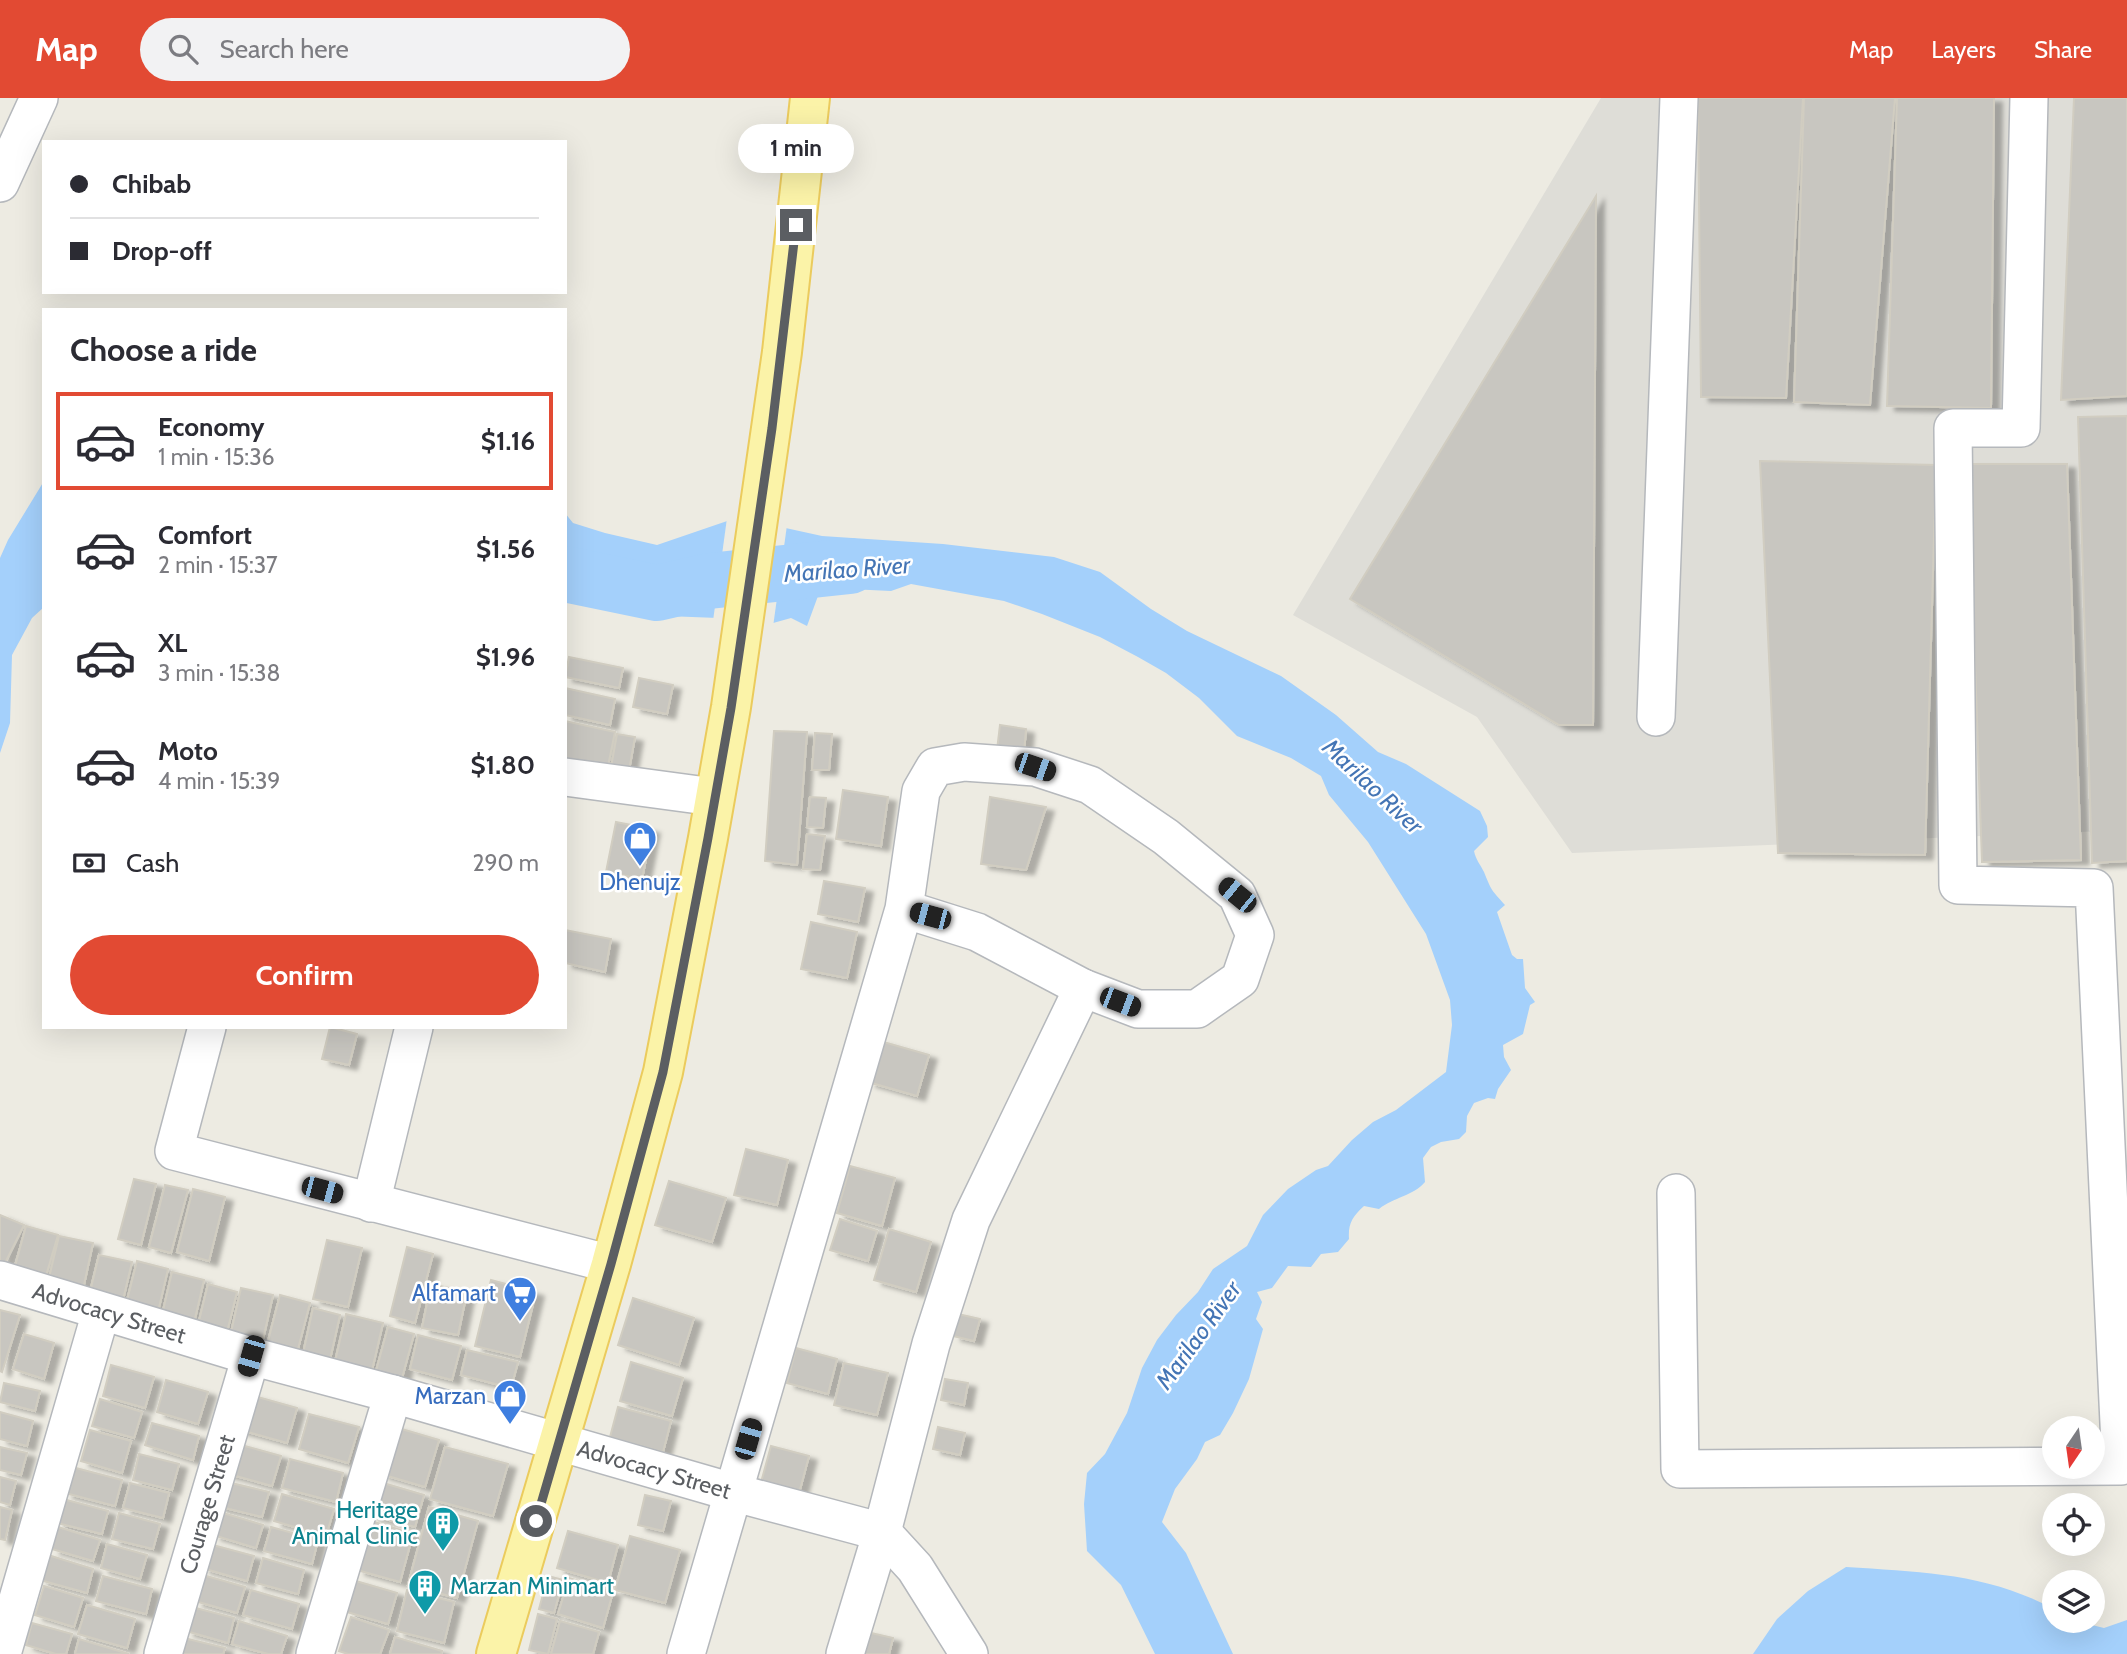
<!DOCTYPE html>
<meta charset="utf-8">
<style>
:root{--surface:#fff;--page:#f2f2f3;--text:#2b2b33;--muted:#7c7c81;--line:#e1e1e2;--accent:#e24a33}
body{margin:0;font-family:Cabin,sans-serif;background:var(--page);color:var(--text);height:100vh;display:flex;flex-direction:column;font-size:26px;white-space:nowrap}
*{box-sizing:border-box;margin:0}
p{font-size:23px;color:var(--muted)}
.icon{flex:none;width:38px;height:38px;fill:none;stroke:currentColor;stroke-width:2;stroke-linecap:round;stroke-linejoin:round}
.map{position:relative;flex:1;overflow:hidden}
.panel{position:absolute;left:42px;top:210px;width:525px;height:721px;display:flex;flex-direction:column;background:var(--surface);border-radius:0px;box-shadow:0 7px 28px #0002}
.panel>*{flex:none}
.banner{position:absolute;left:42px;top:42px;width:525px;height:154px;border-radius:0px;box-shadow:0 7px 28px #0002;display:grid;align-content:center;height:154px;padding:0 28px;background:var(--surface)}
.needle{width:46px;rotate:193deg}
.fabs{position:absolute;left:2042px;top:1318px;display:grid;gap:14px}
.fabs a{display:grid;place-items:center;width:63px;height:63px;border-radius:50%;background:var(--surface);box-shadow:0 7px 28px #0002;font-size:35px}
.end{position:absolute;width:32px;height:32px;margin:-16px;border:9px solid #5b5e62;background:#fff;box-shadow:0 0 0 4px #fff}
.from{border-radius:50%}
.bubble{position:absolute;height:49px;border-radius:24px;background:var(--surface);box-shadow:0 7px 28px #0002;font-size:23px;font-weight:700;line-height:49px;text-align:center}
.car{position:absolute;width:21px;height:42px;margin:-21px -10px;border-radius:9px;box-shadow:0 0 5px 2px #0007;background:linear-gradient(#222 24%,#8ab4d8 0 40%,#222 0 76%,#8ab4d8 0 86%,#222 0)}
.banner b{display:flex;align-items:center;gap:24px;height:66px;font-size:26px}
.banner b+b{border-top:2px solid var(--line)}
.banner i{width:18px;height:18px;background:var(--text)}
ul{padding:0;list-style:none}
li{display:flex;align-items:center;gap:21px;height:98px;margin:0 14px 10px;padding:0 14px;border:4px solid transparent;border-radius:0px}
li div{flex:1}
li b{display:block;font-size:26px}
li em{font-style:normal;font-weight:700}
li.current{border-color:var(--accent)}
li>.icon{width:63px;height:63px;stroke-width:1.5}
h2{padding:0 28px;font-size:32px;line-height:84px}
.pay{display:flex;align-items:center;gap:18px;height:77px;padding:0 28px;font-size:26px}
.pay p{margin-inline-start:auto}
.primary-button{display:flex;gap:14px;margin-top:auto;padding:14px 28px}
.primary-button a{flex:1;height:80px;border-radius:42px;background:var(--accent);color:#fff;font-size:28px;font-weight:700;line-height:80px;text-align:center}
header{display:flex;align-items:center;gap:42px;box-sizing:border-box;height:98px;padding:0 35px;background:var(--accent);color:#fff}
header strong{font-size:33px}
nav{display:flex;gap:38px;margin-inline-start:auto;font-size:24px}
.search{width:490px;height:63px;background:var(--page);display:flex;align-items:center;gap:18px;box-sizing:border-box;padding:0 24px;border-radius:38px;color:var(--muted);font-size:26px}
.map>svg:first-child{display:block}
.industrial{fill:#deddd7}
.water{fill:#a4d0fb}
.pier{fill:#edebe2}
.lines{fill:none;stroke-linecap:round;stroke-linejoin:round}
.river{stroke:#a4d0fb;stroke-width:56}
.building{fill:#c8c6c0;stroke:#d1cdc1;stroke-width:2;filter:url(#shadow)}
.minor-casing{stroke:#b5b8bc;stroke-width:40}
.major-casing{stroke:#ebcb5d;stroke-width:42}
.minor{stroke:#fff;stroke-width:37}
.major{stroke:#fbf3a8;stroke-width:38}
.route{stroke:#5b5e62;stroke-width:9}
.labels{text-anchor:middle;dominant-baseline:central;stroke-width:5;stroke-linejoin:round;paint-order:stroke}
.shop-label{font-size:23px;fill:#366cbe;stroke:#fff;text-anchor:end}
.street-label{font-size:23px;fill:#5b5e62;stroke:#fff}
.culture-label{font-size:23px;fill:#0d838f;stroke:#fff;text-anchor:end}
.water-label{font-size:24px;font-style:italic;fill:#4475b5;stroke:#fff}
</style>
<header>
<strong>Map</strong>
<div class="search"><svg class="icon" aria-label="search" viewBox="0 0 24 24"><circle cx="10" cy="10" r="6"/><path d="M15 15l6 6"/></svg>Search here</div>
<nav><a>Map</a><a>Layers</a><a>Share</a></nav>
</header>
<div class="map">
<svg width="2127" height="1556" viewBox="0 0 2127 1556">
<defs>
<filter id="shadow"><feDropShadow dx="8" dy="4.5" stdDeviation="2" flood-color="#0004"/></filter>
</defs>
<rect width="100%" height="100%" fill="#edebe2"/>
<path class="industrial" d="M1601 0H2127V732L1572 755 1477 619 1293 517Z"/>
<g class="water">
<path d="M44 383V509L32 520 12 557 10 625 0 655V460L8 442Z"/>
<path d="M565 415 573 425 605 435 657 447 733 421 718 520 640 517 565 499Z"/>
<path d="M781 429 822 438 943 446 1054 459 1100 474 1151 511 1187 533 1281 578 1336 617 1378 654 1406 666 1480 713 1487 728 1488 739 1474 753C1476 762 1480 766 1484 774 1492 794 1491 791 1505 807L1497 814 1512 857 1517 861H1523L1525 890 1535 904 1530 907 1523 936 1503 947 1504 959 1511 972 1498 991 1495 1001 1488 1000 1474 1005 1467 1018 1466 1034 1459 1041 1441 1044 1431 1049 1423 1060 1425 1084C1413 1098 1394 1099 1379 1111L1364 1108C1352 1119 1348 1126 1349 1141L1338 1154 1321 1156 1311 1169 1288 1168 1272 1190 1257 1194 1262 1204 1256 1221 1263 1231 1249 1281 1233 1315 1220 1337 1205 1344 1197 1361 1175 1391 1162 1424 1186 1455 1233 1556H1155L1121 1487 1087 1453 1084 1406 1087 1375 1105 1356 1127 1315 1142 1270 1157 1242 1176 1217 1198 1194 1213 1171 1247 1148 1263 1117 1288 1091 1316 1072 1328 1068 1352 1042 1373 1024 1396 1012 1446 974 1452 927 1450 902 1426 836 1368 744 1329 697 1321 678 1291 660 1237 638 1199 600 1166 575 1138 559 1100 539 1042 516 1004 503 911 486 891 493 849 491 830 498H818L807 528 791 520 766 527Z"/>
<path d="M1846 1469C1922 1474 1986 1475 2054 1511V1522L2076 1523 2104 1530 2127 1522V1556H1753L1777 1521 1808 1493Z"/>
</g>
<g class="pier">
<path d="M733 418 736 422 721 521 719 523H713L727 420Z"/>
<path d="M780 425 787 427 773 529 765 531 762 527 777 428Z"/>
</g>
<g class="lines">
<path class="river" d="M565 476 657 495 709 483 850 468"/>
</g>
<g class="building">
<path d="M1698 0H1803L1786 300 1701 299Z"/>
<path d="M1804 0H1895L1870 307 1794 304Z"/>
<path d="M1897 0H1994L1991 310 1887 308Z"/>
<path d="M2074 0H2127V298L2061 302Z"/>
<path d="M1596 98 1593 627H1559L1350 501Z"/>
<path d="M2127 318V763L2092 765 2078 319Z"/>
<path d="M1760 363 1936 367 1925 757 1778 755Z"/>
<path d="M1968 366H2067L2081 762 1982 764Z"/>
<path d="M569 559 623 570 619 590 565 579Z"/>
<path d="M639 580 673 587 667 616 633 609Z"/>
<path d="M565 590 615 601 610 627 565 617Z"/>
<path d="M565 623 615 634 607 673 565 665Z"/>
<path d="M1000 627 1026 631 1024 655 997 652Z"/>
<path d="M774 633 807 634 797 767 765 763Z"/>
<path d="M815 635 832 636 829 672H812Z"/>
<path d="M617 636 635 639 628 678 610 675Z"/>
<path d="M843 692 888 699 881 748 836 741Z"/>
<path d="M810 699 826 700 823 730 807 729Z"/>
<path d="M990 699 1046 709 1026 772 981 766Z"/>
<path d="M616 724 652 731 642 781 606 774Z"/>
<path d="M807 736 825 738 820 772 803 771Z"/>
<path d="M824 783 865 790 858 824 818 816Z"/>
<path d="M811 824 857 834 847 880 801 871Z"/>
<path d="M565 832 611 841 605 874 565 865Z"/>
<path d="M330 929 357 936 349 967 322 961Z"/>
<path d="M880 943 929 957 917 998 868 984Z"/>
<path d="M746 1051 788 1062 777 1107 734 1097Z"/>
<path d="M850 1068 895 1080 882 1128 837 1115Z"/>
<path d="M134 1081 156 1086 141 1147 118 1141Z"/>
<path d="M669 1083 726 1100 712 1144 655 1127Z"/>
<path d="M165 1087 188 1092 171 1155 149 1149Z"/>
<path d="M193 1091 225 1099 209 1163 177 1154Z"/>
<path d="M0 1117 24 1127 0 1175Z"/>
<path d="M840 1121 877 1133 868 1163 830 1152Z"/>
<path d="M26 1128 58 1137 43 1188 12 1179Z"/>
<path d="M889 1131 931 1144 916 1194 874 1182Z"/>
<path d="M59 1138 93 1145 82 1196 47 1188Z"/>
<path d="M327 1142 362 1150 348 1209 313 1201Z"/>
<path d="M407 1149 433 1156 415 1225 390 1218Z"/>
<path d="M99 1157 132 1164 122 1206 89 1198Z"/>
<path d="M137 1163 168 1171 157 1218 125 1210Z"/>
<path d="M172 1174 204 1182 194 1225 162 1217Z"/>
<path d="M491 1182 536 1194 520 1259 475 1248Z"/>
<path d="M208 1186 237 1194 227 1234 198 1227Z"/>
<path d="M431 1186 467 1194 458 1237 422 1230Z"/>
<path d="M241 1190 273 1197 262 1246 230 1239Z"/>
<path d="M280 1197 310 1205 298 1251 268 1243Z"/>
<path d="M633 1200 694 1220 679 1267 618 1247Z"/>
<path d="M313 1210 340 1217 329 1266 302 1260Z"/>
<path d="M0 1212 20 1217 2 1274 0 1273Z"/>
<path d="M346 1216 383 1225 370 1281 333 1272Z"/>
<path d="M958 1216 980 1221 974 1243 953 1238Z"/>
<path d="M388 1229 414 1236 402 1280 376 1273Z"/>
<path d="M24 1236 54 1245 44 1281 13 1271Z"/>
<path d="M418 1237 461 1248 452 1282 410 1271Z"/>
<path d="M796 1250 837 1261 828 1296 787 1285Z"/>
<path d="M467 1252 518 1264 511 1290 461 1277Z"/>
<path d="M631 1264 683 1280 672 1318 620 1303Z"/>
<path d="M844 1265 888 1275 877 1317 834 1307Z"/>
<path d="M111 1267 154 1279 145 1310 103 1298Z"/>
<path d="M945 1281 968 1285 964 1307 941 1302Z"/>
<path d="M166 1282 208 1294 198 1326 157 1314Z"/>
<path d="M4 1285 40 1293 35 1313 0 1304Z"/>
<path d="M247 1296 297 1310 287 1345 237 1331Z"/>
<path d="M100 1301 142 1314 134 1340 92 1328Z"/>
<path d="M618 1309 671 1323 663 1354 610 1339Z"/>
<path d="M0 1314 33 1323 27 1348 0 1341Z"/>
<path d="M309 1316 359 1329 348 1365 299 1351Z"/>
<path d="M152 1325 199 1338 193 1362 145 1347Z"/>
<path d="M395 1329 439 1342 425 1389 381 1376Z"/>
<path d="M938 1329 965 1335 960 1357 933 1351Z"/>
<path d="M90 1332 131 1343 122 1375 81 1363Z"/>
<path d="M234 1345 281 1358 272 1388 225 1375Z"/>
<path d="M771 1348 809 1358 798 1399 760 1388Z"/>
<path d="M0 1349 27 1355 21 1377 0 1372Z"/>
<path d="M445 1349 508 1366 493 1418 430 1401Z"/>
<path d="M139 1356 179 1366 172 1392 133 1382Z"/>
<path d="M290 1361 343 1375 336 1404 282 1390Z"/>
<path d="M72 1369 122 1382 115 1408 65 1395Z"/>
<path d="M0 1379 16 1383 10 1407 0 1404Z"/>
<path d="M223 1383 269 1394 262 1419 217 1408Z"/>
<path d="M380 1384 424 1397 415 1429 371 1417Z"/>
<path d="M130 1385 169 1395 163 1420 123 1410Z"/>
<path d="M282 1396 334 1411 326 1438 274 1423Z"/>
<path d="M645 1397 671 1403 663 1433 638 1427Z"/>
<path d="M63 1401 108 1413 102 1436 57 1425Z"/>
<path d="M0 1409 12 1412 5 1442 0 1441Z"/>
<path d="M429 1409 478 1423 457 1500 408 1487Z"/>
<path d="M220 1414 263 1427 256 1450 213 1437Z"/>
<path d="M119 1415 160 1426 153 1451 112 1441Z"/>
<path d="M371 1423 413 1436 400 1484 357 1472Z"/>
<path d="M58 1429 100 1442 93 1463 52 1451Z"/>
<path d="M271 1429 318 1442 312 1466 264 1453Z"/>
<path d="M568 1433 618 1447 608 1485 557 1470Z"/>
<path d="M630 1438 680 1452 665 1505 615 1492Z"/>
<path d="M107 1446 147 1457 140 1481 101 1470Z"/>
<path d="M209 1446 254 1458 247 1483 202 1470Z"/>
<path d="M48 1457 93 1471 87 1495 40 1482Z"/>
<path d="M263 1460 304 1472 298 1496 256 1485Z"/>
<path d="M203 1477 245 1489 237 1515 195 1503Z"/>
<path d="M103 1478 152 1491 146 1516 96 1503Z"/>
<path d="M548 1478 563 1482 554 1515 539 1511Z"/>
<path d="M569 1480 613 1494 603 1530 558 1516Z"/>
<path d="M356 1483 397 1495 388 1526 347 1514Z"/>
<path d="M44 1488 83 1500 74 1529 35 1517Z"/>
<path d="M251 1492 299 1506 292 1531 243 1517Z"/>
<path d="M407 1492 454 1504 444 1545 397 1533Z"/>
<path d="M87 1507 135 1521 127 1550 78 1536Z"/>
<path d="M192 1509 234 1520 228 1545 186 1533Z"/>
<path d="M538 1516 557 1521 548 1556 529 1552Z"/>
<path d="M351 1519 389 1532 380 1556H348L339 1553Z"/>
<path d="M239 1523 287 1538 281 1556H268L232 1546Z"/>
<path d="M560 1523 599 1534 593 1556H551Z"/>
<path d="M32 1525 72 1536 66 1556H56L26 1547Z"/>
<path d="M867 1534 893 1540 889 1556H861Z"/>
<path d="M395 1539 442 1553 441 1556H390Z"/>
<path d="M184 1540 225 1550 223 1556H180Z"/>
<path d="M79 1541 129 1556H75Z"/>
</g>
<g class="lines">
<defs>
<g id="minor">
<path d="M0 85 39 0"/>
<path d="M1656 619 1679 0"/>
<path d="M565 679 714 699"/>
<path d="M207 929 174 1053 611 1166"/>
<path d="M1676 1095 1680 1371 2121 1368 2094 790 1958 787 1953 330H2021L2029 0"/>
<path d="M371 1105 414 929"/>
<path id="s1" d="M0 1182 251 1258 393 1296 732 1394 882 1434 915 1470 969 1556"/>
<path d="M2 1556 101 1214"/>
<path id="s2" d="M163 1556 251 1258"/>
<path d="M315 1556 393 1296"/>
<path d="M686 1556 904 811 921 693 935 669 964 664 1035 669 1090 687 1166 739 1237 797 1255 837 1240 881 1197 911H1138L1083 890 977 834 904 811"/>
<path d="M845 1556 882 1434 931 1246 971 1122 1083 890"/>
</g>
<path id="major" d="M496 1556 611 1166 663 974 708 740 731 609 782 254 810 0"/>
</defs>
<use href="#minor" class="minor-casing"/>
<use href="#major" class="major-casing"/>
<use href="#minor" class="minor"/>
<use href="#major" class="major"/>
</g>
<g class="lines">
<path class="route" d="M536 1423 611 1166 663 974 708 740 731 610 772 330 796 127"/>
</g>
<defs>
<symbol id="shop-pin" viewBox="-11 -11 22 30"><path d="M0 17L-7.5 6A9.5 9.5 0 1 1 7.5 6Z" fill="#3f7fe0" stroke="#fff"/><path d="M-5-2.5h2.3a2.7 3.5 0 0 1 5.4 0H5L5.5 6h-11ZM-1.5-2.5h3a1.5 2.3 0 0 0-3 0Z" fill="#fff"/></symbol>
<symbol id="supermarket-pin" viewBox="-11 -11 22 30"><path d="M0 17L-7.5 6A9.5 9.5 0 1 1 7.5 6Z" fill="#3f7fe0" stroke="#fff"/><path d="M-6-5.5h2.5l.6 2H6L4.5 2H-2.5L-4.4-4H-6ZM-1.5 3.2a1.3 1.3 0 1 0 .1 0ZM3 3.2a1.3 1.3 0 1 0 .1 0Z" fill="#fff"/></symbol>
<symbol id="building-pin" viewBox="-11 -11 22 30"><path d="M0 17L-7.5 6A9.5 9.5 0 1 1 7.5 6Z" fill="#0f9aa8" stroke="#fff"/><path d="M-4-6H4V6H1V3H-1V6H-4ZM-2.5-4.3h1.7v1.8h-1.7ZM.8-4.3h1.7v1.8H.8ZM-2.5-1h1.7V.8h-1.7ZM.8-1h1.7V.8H.8Z" fill="#fff"/></symbol>
</defs>
<g fill-rule="evenodd">
<use href="#shop-pin" x="621" y="721" width="38" height="52"/>
<use href="#supermarket-pin" x="501" y="1176" width="38" height="52"/>
<use href="#shop-pin" x="491" y="1279" width="38" height="52"/>
<use href="#building-pin" x="424" y="1406" width="38" height="52"/>
<use href="#building-pin" x="406" y="1469" width="38" height="52"/>
</g>
<g class="labels">
<g class="shop-label">
<text x="640" y="784" text-anchor="middle">Dhenujz</text>
<text x="496" y="1195">Alfamart</text>
<text x="486" y="1298">Marzan</text>
</g>
<g class="street-label">
<text stroke="none"><textPath href="#s1" startOffset="114">Advocacy Street</textPath></text>
<text stroke="none"><textPath href="#s1" startOffset="681">Advocacy Street</textPath></text>
<text stroke="none"><textPath href="#s2" startOffset="156">Courage Street</textPath></text>
</g>
<g class="culture-label">
<text x="418" y="1412">Heritage<tspan x="418" dy="26">Animal Clinic</tspan></text>
<text x="450" y="1488" text-anchor="start">Marzan Minimart</text>
</g>
<g class="water-label">
<text transform="translate(847 471) rotate(-4)">Marilao River</text>
<text transform="translate(1373 688) rotate(43)">Marilao River</text>
<text transform="translate(1198 1237) rotate(-54)">Marilao River</text>
</g>
</g>
</svg>
<div class="fabs">
<a><svg class="needle" viewBox="-14 -14 28 28"><path d="M0-13l5 13h-10z" fill="#e53935"/><path d="M0 13l5-13h-10z" fill="#7c7c81"/></svg></a>
<a><svg class="icon" aria-label="locate" viewBox="0 0 24 24"><circle cx="12" cy="12" r="6"/><path d="M12 2v4M12 18v4M2 12h4M18 12h4"/></svg></a>
<a><svg class="icon" aria-label="layers" viewBox="0 0 24 24"><path d="M12 4l9 5-9 5-9-5zM3 14l9 5 9-5"/></svg></a>
</div>
<i class="end from" style="left:536px;top:1423px"></i>
<i class="end" style="left:796px;top:127px"></i>
<div class="bubble" style="left:738px;top:26px;width:116px">1 min</div>
<i class="car" style="left:1035px;top:669px;rotate:109deg"></i>
<i class="car" style="left:1237px;top:797px;rotate:309deg"></i>
<i class="car" style="left:930px;top:818px;rotate:285deg"></i>
<i class="car" style="left:1120px;top:904px;rotate:111deg"></i>
<i class="car" style="left:322px;top:1092px;rotate:105deg"></i>
<i class="car" style="left:251px;top:1258px;rotate:196deg"></i>
<i class="car" style="left:748px;top:1341px;rotate:16deg"></i>
<div class="banner">
<b><i class="from"></i>Chibab</b>
<b><i></i>Drop-off</b>
</div>
<section class="panel">
<h2>Choose a ride</h2>
<ul>
<li class="current"><svg class="icon" aria-label="car" viewBox="0 0 24 24"><path d="M5 17H2v-5l4-1 3-4h7l3 4 3 1v5h-3M9 17h6M6 11h13"/><circle cx="7" cy="17" r="2"/><circle cx="17" cy="17" r="2"/></svg><div><b>Economy</b><p>1 min · 15:36</p></div><em>$1.16</em></li>
<li><svg class="icon" aria-label="car" viewBox="0 0 24 24"><path d="M5 17H2v-5l4-1 3-4h7l3 4 3 1v5h-3M9 17h6M6 11h13"/><circle cx="7" cy="17" r="2"/><circle cx="17" cy="17" r="2"/></svg><div><b>Comfort</b><p>2 min · 15:37</p></div><em>$1.56</em></li>
<li><svg class="icon" aria-label="car" viewBox="0 0 24 24"><path d="M5 17H2v-5l4-1 3-4h7l3 4 3 1v5h-3M9 17h6M6 11h13"/><circle cx="7" cy="17" r="2"/><circle cx="17" cy="17" r="2"/></svg><div><b>XL</b><p>3 min · 15:38</p></div><em>$1.96</em></li>
<li><svg class="icon" aria-label="car" viewBox="0 0 24 24"><path d="M5 17H2v-5l4-1 3-4h7l3 4 3 1v5h-3M9 17h6M6 11h13"/><circle cx="7" cy="17" r="2"/><circle cx="17" cy="17" r="2"/></svg><div><b>Moto</b><p>4 min · 15:39</p></div><em>$1.80</em></li>
</ul>
<div class="pay"><svg class="icon" aria-label="cash" viewBox="0 0 24 24"><path d="M3 7h18v10H3z"/><circle cx="12" cy="12" r="2"/></svg>Cash<p>290 m</p></div>
<div class="primary-button"><a>Confirm</a></div>
</section>
</div>
